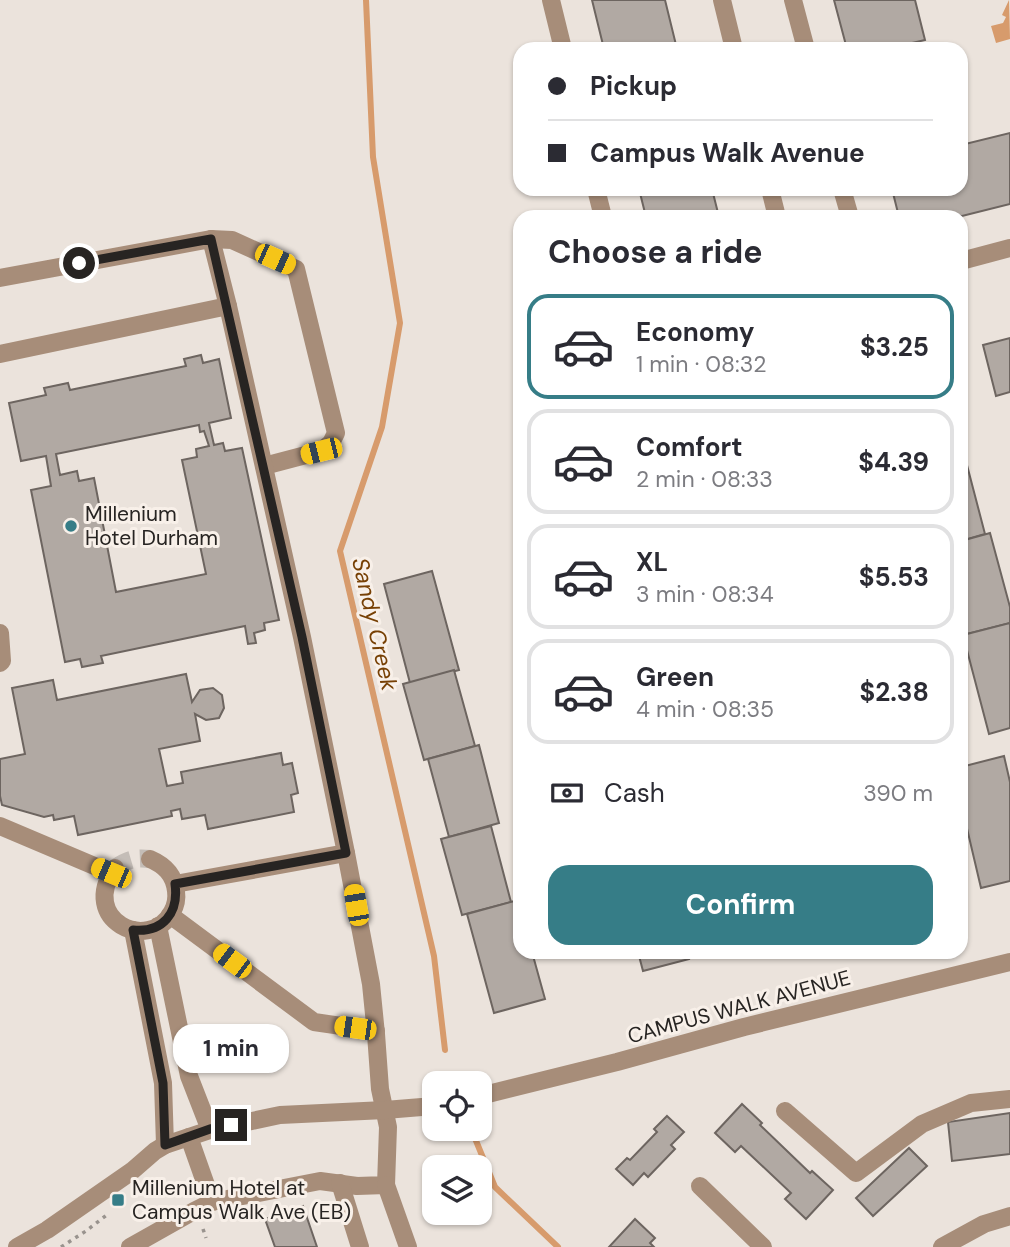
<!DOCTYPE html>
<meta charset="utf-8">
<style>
:root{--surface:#fff;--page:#f7f7f7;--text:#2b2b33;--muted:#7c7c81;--line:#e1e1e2;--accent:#367d87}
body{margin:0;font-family:"DM Sans",sans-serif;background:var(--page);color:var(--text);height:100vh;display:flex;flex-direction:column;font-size:26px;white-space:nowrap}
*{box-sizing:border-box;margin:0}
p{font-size:23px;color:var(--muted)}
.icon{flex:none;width:38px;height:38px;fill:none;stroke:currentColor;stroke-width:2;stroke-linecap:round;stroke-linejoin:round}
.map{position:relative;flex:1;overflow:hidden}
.drawer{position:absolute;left:513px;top:210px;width:455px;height:749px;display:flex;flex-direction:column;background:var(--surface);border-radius:21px;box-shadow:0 2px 5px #0004}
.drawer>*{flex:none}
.guide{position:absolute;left:513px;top:42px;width:455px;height:154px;border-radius:21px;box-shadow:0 2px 5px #0004;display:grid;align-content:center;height:154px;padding:0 35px;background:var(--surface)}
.fabs{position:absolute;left:422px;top:1071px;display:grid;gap:14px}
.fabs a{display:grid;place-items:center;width:70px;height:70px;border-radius:14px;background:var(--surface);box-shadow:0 2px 5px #0004;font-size:35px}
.end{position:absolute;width:32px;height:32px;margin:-16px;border:9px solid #272422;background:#fff;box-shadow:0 0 0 4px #fff}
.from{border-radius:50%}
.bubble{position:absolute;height:49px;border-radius:21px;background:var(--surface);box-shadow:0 2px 5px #0004;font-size:23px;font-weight:700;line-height:49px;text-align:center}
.car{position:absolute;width:21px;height:42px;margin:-21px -10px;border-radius:9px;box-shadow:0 0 5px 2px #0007;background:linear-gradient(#f5c518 24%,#345 0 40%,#f5c518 0 76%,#345 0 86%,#f5c518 0)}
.guide b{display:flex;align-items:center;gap:24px;height:66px;font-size:26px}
.guide b+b{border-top:2px solid var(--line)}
.guide i{width:18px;height:18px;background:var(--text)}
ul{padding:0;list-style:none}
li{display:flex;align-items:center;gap:21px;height:105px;margin:0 14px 10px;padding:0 21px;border:4px solid var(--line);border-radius:21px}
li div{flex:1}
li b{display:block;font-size:26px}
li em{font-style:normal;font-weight:700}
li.active{border-color:var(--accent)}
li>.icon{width:63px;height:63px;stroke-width:1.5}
h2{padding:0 35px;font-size:32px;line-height:84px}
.pay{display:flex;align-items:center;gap:18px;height:77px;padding:0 35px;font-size:26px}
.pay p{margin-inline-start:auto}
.cta{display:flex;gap:14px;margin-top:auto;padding:14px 35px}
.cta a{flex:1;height:80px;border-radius:21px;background:var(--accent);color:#fff;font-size:28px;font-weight:700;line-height:80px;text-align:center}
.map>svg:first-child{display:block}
.water{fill:#d79b6c}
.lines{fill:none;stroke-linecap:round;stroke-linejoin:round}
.stream{stroke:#d79b6c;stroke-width:6}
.building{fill:#b1a9a3;stroke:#6d6560;stroke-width:2;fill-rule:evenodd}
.minor-tunnel{stroke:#c4bdb7;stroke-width:18;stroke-dasharray:18 9;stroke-linecap:butt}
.path{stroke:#99938e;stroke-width:3.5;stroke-dasharray:3.5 5;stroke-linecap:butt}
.minor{stroke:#a78d79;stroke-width:18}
.route{stroke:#272422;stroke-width:9}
.poi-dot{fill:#367d87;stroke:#f8f0e9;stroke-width:2.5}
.labels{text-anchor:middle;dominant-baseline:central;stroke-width:6;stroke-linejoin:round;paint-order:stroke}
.poi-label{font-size:21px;fill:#272422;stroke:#f8f0e9;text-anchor:start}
.street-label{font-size:21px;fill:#272422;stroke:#f8f0e9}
.water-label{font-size:23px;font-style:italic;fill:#774004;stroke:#f8f0e9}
</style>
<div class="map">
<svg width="1010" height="1247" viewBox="0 0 1010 1247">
<rect width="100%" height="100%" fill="#ebe3dc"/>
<path class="water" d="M1009 0 1010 39 996 43 991 26 1003 23 1006 17 1002 15Z"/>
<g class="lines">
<g class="stream">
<path d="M366 0 373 157 400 323 382 427 340 551 434 956 445 1050"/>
<path d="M472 1131 495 1187 558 1247"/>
</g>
</g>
<g class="building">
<path d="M592 0H665L677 49H604Z"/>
<path d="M834 0H915L925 40 895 47 896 49H847Z"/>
<path d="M1010 133V204L958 217H899L892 189H961V145Z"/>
<path d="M639 189H712L719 217H646Z"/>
<path d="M1010 338V392L996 396 983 345Z"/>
<path d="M201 355 203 363 219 359 231 418 209 423 214 445 223 443 225 451 242 448 279 620 264 623 265 630 254 633 256 643 248 644 245 626 101 656 103 663 82 667 80 659 65 662 31 490 51 486 46 456 21 461 9 403 46 395 44 388 68 383 70 390 186 366 184 359ZM199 425 200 432 204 431 209 446 196 449 197 457 182 460 206 574 116 592 94 478 79 481 77 471 60 475 56 454Z"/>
<path d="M962 446 985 534 961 541V447Z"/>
<path d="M990 533 1010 607V623L963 635 961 627V541Z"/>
<path d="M432 571 459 670 410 683 384 584Z"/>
<path d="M1010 623V728L989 734 963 635Z"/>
<path d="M454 670 475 746 424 760 403 684Z"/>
<path d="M186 674 192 702 200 690 213 688 222 695 224 708 219 718 206 720 195 714 200 741 159 749 167 786 183 783 181 772 281 753 283 765 292 763 298 793 291 795 294 812 208 829 205 815 182 819 180 809 171 811 172 816 78 835 74 816 54 820 53 815 44 817 2 805 0 796V759L25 754 12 688 53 680 57 700Z"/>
<path d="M479 745 499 823 449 837 428 759Z"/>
<path d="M1004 756 1010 782V881L981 888 961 803V767Z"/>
<path d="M491 826 511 902 462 915 441 839Z"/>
<path d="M518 900 520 907V952H532L545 999 494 1013 467 914Z"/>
<path d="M638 952H687L689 959 643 971Z"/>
<path d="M742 1104 762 1123 760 1125 810 1173 812 1171 833 1190 806 1219 785 1199 791 1193 741 1146 735 1152 715 1133Z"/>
<path d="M1010 1113V1154L952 1161 948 1122Z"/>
<path d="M667 1116 684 1132 671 1145 675 1149 648 1177 644 1173 633 1185 616 1169 627 1158 630 1160 657 1132 654 1129Z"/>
<path d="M909 1148 927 1166 873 1216 856 1198Z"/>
<path d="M303 1206 317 1247H275L265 1219Z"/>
<path d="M635 1219 655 1238 650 1243 654 1247H609Z"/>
</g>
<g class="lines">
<path class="minor-tunnel" d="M115 868C127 860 135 857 150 859"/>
<g class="path">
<path d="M203 1229 206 1238"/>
<path d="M61 1247 86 1231 108 1214"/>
</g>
<g class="minor">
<path d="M551 0 563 49"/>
<path d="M722 0 734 49"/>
<path d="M793 0 806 49"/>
<path d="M596 189 603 217"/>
<path d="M770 189 777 217"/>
<path d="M842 189 850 217"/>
<path d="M211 239 228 306"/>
<path d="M961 261 1010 248"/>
<path d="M0 278 211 239 232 240 296 269 336 433 331 443 321 451 264 466"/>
<path d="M0 354 228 306 302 637 346 853 371 984 376 1034 380 1089 388 1127 386 1185 357 1186 320 1181 212 1202 189 1137"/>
<path d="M0 633 2 661 0 663"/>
<path d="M0 826 111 873"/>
<path d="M115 868C78 920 149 954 172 912 176 905 177 898 176 891 174 874 164 865 150 859"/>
<path d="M175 884 346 853"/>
<path d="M170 915 314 1022 376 1031"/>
<path d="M158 926 189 1076 210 1130"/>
<path d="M133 930 163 1083 165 1145"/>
<path d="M480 1096 617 1062 744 1027 1010 962"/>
<path d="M785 1111 856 1173 922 1124 971 1103 1010 1099"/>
<path d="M340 1183 360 1247"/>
<path d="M386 1185 408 1247"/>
<path d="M700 1186 763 1247"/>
<path d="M17 1247 47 1230 132 1171 155 1151 165 1145 210 1130 280 1115 385 1110 434 1106"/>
<path d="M130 1247 194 1211 212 1202"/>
<path d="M942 1247 984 1224 1010 1216"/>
</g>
</g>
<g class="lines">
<path class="route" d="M79 263 211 239 302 637 346 853 175 884C179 913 163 933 133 930L163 1083 165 1145 210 1129 231 1125"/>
</g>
<g class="poi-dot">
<circle cx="71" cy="526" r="7"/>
<rect x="111" y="1193" width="14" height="14" rx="3.5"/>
</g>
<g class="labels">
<g class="poi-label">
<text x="85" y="514">Millenium<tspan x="85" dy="24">Hotel Durham</tspan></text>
<text x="132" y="1188">Millenium Hotel at<tspan x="132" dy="24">Campus Walk Ave (EB)</tspan></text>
</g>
<g class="street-label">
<text transform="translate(739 1007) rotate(-15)">CAMPUS WALK AVENUE</text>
</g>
<g class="water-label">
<text transform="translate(375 624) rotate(77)">Sandy Creek</text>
</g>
</g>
</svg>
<div class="fabs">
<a><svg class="icon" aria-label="locate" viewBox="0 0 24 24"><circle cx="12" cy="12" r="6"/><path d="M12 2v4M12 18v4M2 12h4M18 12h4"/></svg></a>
<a><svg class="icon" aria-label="layers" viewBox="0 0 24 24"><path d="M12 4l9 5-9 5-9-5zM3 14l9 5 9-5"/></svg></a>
</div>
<i class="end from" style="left:79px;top:263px"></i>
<i class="end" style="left:231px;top:1125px"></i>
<div class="bubble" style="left:173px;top:1024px;width:116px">1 min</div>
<i class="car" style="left:275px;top:259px;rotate:114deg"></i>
<i class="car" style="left:321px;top:451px;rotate:256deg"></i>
<i class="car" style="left:111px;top:873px;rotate:293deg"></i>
<i class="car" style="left:356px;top:905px;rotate:350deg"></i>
<i class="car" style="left:232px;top:961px;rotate:307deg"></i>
<i class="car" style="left:355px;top:1028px;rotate:278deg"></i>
<div class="guide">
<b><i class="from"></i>Pickup</b>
<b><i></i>Campus Walk Avenue</b>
</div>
<section class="drawer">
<h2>Choose a ride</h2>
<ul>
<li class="active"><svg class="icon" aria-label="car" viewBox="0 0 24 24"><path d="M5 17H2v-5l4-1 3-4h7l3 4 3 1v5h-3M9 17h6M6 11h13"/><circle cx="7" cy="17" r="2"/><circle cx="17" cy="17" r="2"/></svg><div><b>Economy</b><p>1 min · 08:32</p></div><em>$3.25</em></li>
<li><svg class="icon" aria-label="car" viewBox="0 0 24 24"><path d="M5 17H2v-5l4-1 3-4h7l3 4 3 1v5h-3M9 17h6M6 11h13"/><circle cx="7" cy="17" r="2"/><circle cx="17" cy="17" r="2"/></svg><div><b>Comfort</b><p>2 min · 08:33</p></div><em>$4.39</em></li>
<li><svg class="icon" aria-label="car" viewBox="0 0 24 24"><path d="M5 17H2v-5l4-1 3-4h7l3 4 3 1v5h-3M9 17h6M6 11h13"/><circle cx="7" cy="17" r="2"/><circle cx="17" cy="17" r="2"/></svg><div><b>XL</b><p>3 min · 08:34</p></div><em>$5.53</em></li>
<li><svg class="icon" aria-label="car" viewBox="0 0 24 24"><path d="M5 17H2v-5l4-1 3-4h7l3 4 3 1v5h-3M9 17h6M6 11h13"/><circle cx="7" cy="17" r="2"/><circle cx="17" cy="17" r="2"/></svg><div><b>Green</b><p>4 min · 08:35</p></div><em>$2.38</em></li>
</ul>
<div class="pay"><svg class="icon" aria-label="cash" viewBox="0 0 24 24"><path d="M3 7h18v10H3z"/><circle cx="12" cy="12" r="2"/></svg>Cash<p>390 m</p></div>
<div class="cta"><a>Confirm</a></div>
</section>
</div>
